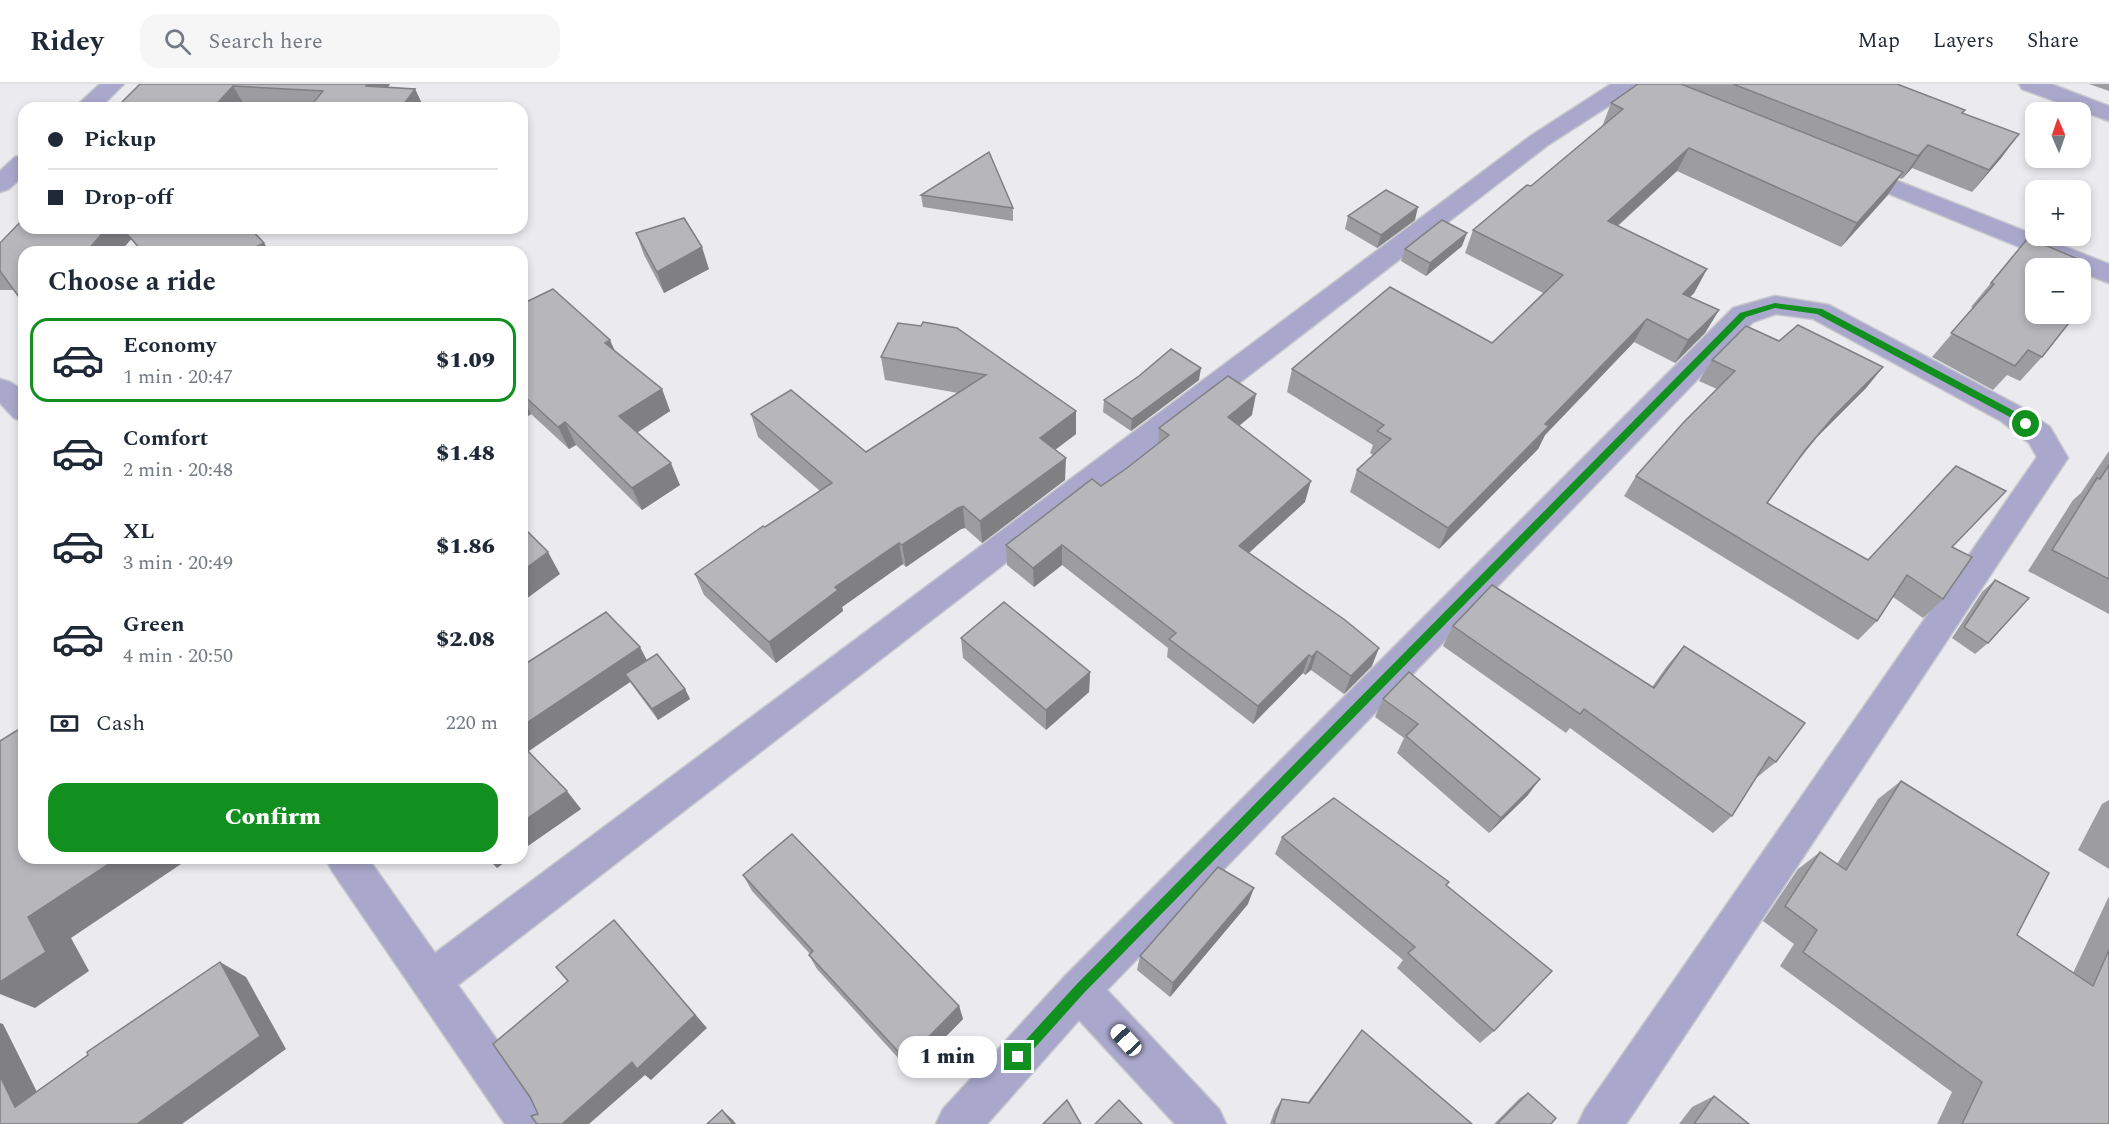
<!DOCTYPE html>
<meta charset="utf-8">
<style>
:root{--surface:#fff;--page:#f6f6f7;--text:#1f2937;--muted:#747a83;--line:#e0e1e3;--accent:#11901f}
body{margin:0;font-family:Spectral,serif;background:var(--page);color:var(--text);height:100vh;display:flex;flex-direction:column;font-size:22px;white-space:nowrap}
*{box-sizing:border-box;margin:0}
p{font-size:20px;color:var(--muted)}
.icon{flex:none;width:33px;height:33px;fill:none;stroke:currentColor;stroke-width:2;stroke-linecap:round;stroke-linejoin:round}
.map{position:relative;flex:1;overflow:hidden}
.drawer{position:absolute;left:18px;top:162px;width:510px;height:618px;display:flex;flex-direction:column;background:var(--surface);border-radius:18px;box-shadow:0 3px 9px #0003}
.drawer>*{flex:none}
.banner{position:absolute;left:18px;top:18px;width:510px;height:132px;border-radius:18px;box-shadow:0 3px 9px #0003;display:grid;align-content:center;height:132px;padding:0 30px;background:var(--surface)}
.needle{width:39px;rotate:358deg}
.fabs{position:absolute;left:2025px;top:18px;display:grid;gap:12px}
.fabs a{display:grid;place-items:center;width:66px;height:66px;border-radius:12px;background:var(--surface);box-shadow:0 3px 9px #0003;font-size:30px}
.end{position:absolute;width:27px;height:27px;margin:-14px;border:8px solid #11901f;background:#fff;box-shadow:0 0 0 3px #fff}
.from{border-radius:50%}
.bubble{position:absolute;height:42px;border-radius:18px;background:var(--surface);box-shadow:0 3px 9px #0003;font-size:20px;font-weight:800;line-height:42px;text-align:center}
.car{position:absolute;width:18px;height:36px;margin:-18px -9px;border-radius:8px;box-shadow:0 0 4px 2px #0007;background:linear-gradient(#fff 24%,#345 0 40%,#fff 0 76%,#345 0 86%,#fff 0)}
.banner b{display:flex;align-items:center;gap:21px;height:57px;font-size:22px}
.banner b+b{border-top:2px solid var(--line)}
.banner i{width:15px;height:15px;background:var(--text)}
ul{padding:0;list-style:none}
li{display:flex;align-items:center;gap:18px;height:84px;margin:0 12px 9px;padding:0 18px;border:3px solid transparent;border-radius:18px}
li div{flex:1}
li b{display:block;font-size:22px}
li em{font-style:normal;font-weight:800}
li.selected{border-color:var(--accent)}
li>.icon{width:54px;height:54px;stroke-width:1.5}
h2{padding:0 30px;font-size:27px;line-height:72px}
.pay{display:flex;align-items:center;gap:15px;height:66px;padding:0 30px;font-size:22px}
.pay p{margin-inline-start:auto}
.button{display:flex;gap:12px;margin-top:auto;padding:12px 30px}
.button a{flex:1;height:69px;border-radius:18px;background:var(--accent);color:#fff;font-size:24px;font-weight:800;line-height:69px;text-align:center}
header{display:flex;align-items:center;gap:36px;box-sizing:border-box;height:84px;padding:0 30px;background:var(--surface);border-bottom:2px solid var(--line)}
header strong{font-size:28px}
nav{display:flex;gap:33px;margin-inline-start:auto;font-size:21px}
.search{width:420px;height:54px;background:var(--page);display:flex;align-items:center;gap:15px;box-sizing:border-box;padding:0 21px;border-radius:18px;color:var(--muted);font-size:22px}
.map>svg:first-child{display:block}
.lines{fill:none;stroke-linecap:round;stroke-linejoin:round}
.minor-casing{stroke:#c7c7cc;stroke-width:3}
.tertiary-casing{stroke:#c7c7cc;stroke-width:3}
.minor{fill:#a9a7cb;fill-rule:evenodd}
.tertiary{fill:#a9a7cb;fill-rule:evenodd}
.wall{fill:#9d9da1}
.shaded-wall{fill:#808083}
.building{fill:#b7b7bb;stroke:#808083;stroke-width:1.5}
.route{fill:#11901f}
</style>
<header>
<strong>Ridey</strong>
<div class="search"><svg class="icon" aria-label="search" viewBox="0 0 24 24"><circle cx="10" cy="10" r="6"/><path d="M15 15l6 6"/></svg>Search here</div>
<nav><a>Map</a><a>Layers</a><a>Share</a></nav>
</header>
<div class="map">
<svg width="2109" height="1040" viewBox="0 0 2109 1040">
<rect width="100%" height="100%" fill="#eaeaef"/>
<g class="lines">
<defs>
<g id="minor">
<path d="M1611 0H1638L1635 5 1548 61 458 901 546 1025 553 1040H505L332 787 326 774H368L435 869 1532 51Z"/>
<path d="M2019 0H2051L2109 22V37L2022 5Z"/>
<path d="M1852 79 2109 180V199L2080 188V184H2071L1843 91 1840 86 1843 81Z"/>
<path d="M1775 212 1829 221 2021 323 2050 343 2068 374 1626 1040H1578L1585 1025 2037 373 2029 359 2001 337 1813 235 1776 230 1753 238 1107 906 1219 1025 1226 1040H1175L1079 936 987 1040H936L943 1025 1065 892 1733 224Z"/>
<path d="M0 295 10 298 24 307V338L14 334 0 319Z"/>
</g>
<g id="tertiary">
<path d="M100 0H124L100 24H74Z"/>
<path d="M24 71V91L9 105 0 108V87L15 73Z"/>
</g>
</defs>
<use href="#minor" class="minor-casing"/>
<use href="#tertiary" class="tertiary-casing"/>
<use href="#minor" class="minor"/>
<use href="#tertiary" class="tertiary"/>
</g>
<g class="wall">
<path d="M140 0 388 3 415 5 424 24H281L245 22Z"/>
<path d="M1638 0H1897L1963 29 2002 73 1972 108 1912 84 1902 95 1899 94 1887 112 1841 163 1677 87 1618 142 1707 185 1694 209 1690 213 1719 226 1705 249 1675 279 1634 258 1545 351 1538 365 1439 465 1350 408 1357 386 1373 371 1370 369 1373 361 1287 308 1292 285 1492 259 1543 209 1465 169 1473 146 1531 102 1602 43 1611 19Z"/>
<path d="M2089 0H2109V7Z"/>
<path d="M921 111 1013 124V137L923 123Z"/>
<path d="M1348 132 1415 136 1377 164 1345 145Z"/>
<path d="M24 134 270 168H141L131 155 14 206H0V159Z"/>
<path d="M636 149 709 185 664 209 644 171Z"/>
<path d="M2028 154 2036 184 2042 273 2020 297 2007 291 1993 306 1932 273 1974 224 1971 223Z"/>
<path d="M1462 162 1426 192 1401 177 1405 165Z"/>
<path d="M522 220 615 267 662 305 670 327 637 349 680 401 642 426 576 361 569 365 531 330 528 332 522 325Z"/>
<path d="M898 239 1076 327V350L1055 366 1065 396 982 459 965 444 961 445 906 483 903 480 842 523 843 527 776 579 704 511 695 490 820 407 758 353 751 330 866 368 958 309 885 296 881 273Z"/>
<path d="M1779 257 1883 283 1866 304 1818 352 1798 377 1767 419 1868 476 1952 463 1943 515 1923 534 1893 513 1877 537 1858 556 1624 412 1636 392 1717 305 1699 297 1712 276Z"/>
<path d="M1199 296 1131 347 1103 328 1104 316Z"/>
<path d="M1252 331 1239 342 1305 418 1249 469 1372 582 1344 610 1311 586 1305 591 1303 589 1253 640 1167 573 1168 564 1062 481 1034 503 1007 481 1006 461 1101 402 1127 384 1158 360 1159 344Z"/>
<path d="M2109 367V530L2028 487 2073 416 2081 409Z"/>
<path d="M1995 496 1988 559 1975 570 1952 554 1982 508Z"/>
<path d="M1453 542 1652 603 1667 582 1684 562 1776 678 1755 695 1732 732 1713 749 1570 644 1566 649 1443 562Z"/>
<path d="M961 554 1090 588 1089 608 1046 646 963 574Z"/>
<path d="M647 576 685 605 690 615 658 636 630 598 528 667 581 725 522 766V582Z"/>
<path d="M1383 615 1528 711 1489 749 1397 669 1404 654 1375 633Z"/>
<path d="M1901 697 2017 851 2073 889 2109 812V1040H1937L1952 1008 1780 882 1794 860 1763 837 1798 785 1820 768 1837 780 1878 715Z"/>
<path d="M2109 716V785L2078 766 2102 720Z"/>
<path d="M1282 753 1446 801 1494 947 1480 959 1397 884 1403 876 1275 770Z"/>
<path d="M743 791 959 922 963 935 911 988 817 885 809 871 810 870 752 807Z"/>
<path d="M1248 820 1170 913 1137 886 1140 872Z"/>
<path d="M1362 946 1472 1040H1270L1275 1026 1282 1015 1308 1018Z"/>
<path d="M1528 1009 1551 1040H1494L1520 1014Z"/>
<path d="M1714 1012 1749 1040H1679L1692 1023Z"/>
</g>
<g class="shaded-wall">
<path d="M368 0H390L377 22 366 2Z"/>
<path d="M233 2 245 22 244 24H213Z"/>
<path d="M415 5 424 24H401Z"/>
<path d="M2019 50 2002 73 1972 108 1989 86Z"/>
<path d="M1928 61 1912 84 1902 95 1918 72Z"/>
<path d="M1689 64 1677 87 1597 160 1608 137Z"/>
<path d="M1903 88 1887 112 1841 163 1857 139Z"/>
<path d="M1418 123 1415 136 1377 164 1381 151Z"/>
<path d="M107 144H141L120 168H86Z"/>
<path d="M1467 149 1462 162 1426 192 1430 179Z"/>
<path d="M264 159 270 168H245Z"/>
<path d="M702 163 709 185 664 209 657 188Z"/>
<path d="M1707 185 1694 209 1670 233 1683 210Z"/>
<path d="M1719 226 1705 249 1675 279 1688 256Z"/>
<path d="M1647 235 1634 258 1545 351 1538 365 1439 465 1448 444 1545 340Z"/>
<path d="M610 256 620 278 605 259Z"/>
<path d="M1883 283 1866 304 1818 352 1789 386 1834 332Z"/>
<path d="M1201 284 1199 296 1131 347 1132 335Z"/>
<path d="M662 305 670 327 628 354 619 332Z"/>
<path d="M1256 310 1252 331 1224 354 1228 333Z"/>
<path d="M522 312 531 330 528 332 522 320Z"/>
<path d="M1076 327V350L1040 377V354Z"/>
<path d="M565 338 576 361 569 365 558 343Z"/>
<path d="M1066 374 1065 396 982 459 980 437Z"/>
<path d="M671 379 680 401 642 426 632 404Z"/>
<path d="M1311 397 1305 418 1234 482 1239 462Z"/>
<path d="M963 422 965 444 961 445 906 483 902 461 958 424Z"/>
<path d="M899 459 903 480 842 523 843 527 776 579 769 558 835 503Z"/>
<path d="M1062 461V481L1034 503 1033 484Z"/>
<path d="M548 468 560 490 522 518V487Z"/>
<path d="M640 563 651 584 625 590 630 598 526 669 522 663V642Z"/>
<path d="M1379 564 1372 582 1344 610 1351 592Z"/>
<path d="M1317 567 1311 586 1305 591 1312 573Z"/>
<path d="M1309 571 1303 589 1253 640 1258 622Z"/>
<path d="M1090 588 1089 608 1046 646V626Z"/>
<path d="M685 605 690 615 658 636 652 625Z"/>
<path d="M1540 695 1528 711 1489 749 1501 734Z"/>
<path d="M567 707 581 725 522 766V738Z"/>
<path d="M118 774H190L71 854 89 887 35 924 0 910V898L28 833Z"/>
<path d="M487 774H511L497 784Z"/>
<path d="M1254 804 1248 820 1170 913 1173 899Z"/>
<path d="M627 851 707 944 651 996 645 991 589 1040H562L632 978Z"/>
<path d="M220 878 246 893 286 965 182 1040H137Z"/>
<path d="M959 922 963 935 911 988 906 976Z"/>
<path d="M0 939 3 940 50 1034 15 1023 0 992Z"/>
<path d="M722 1026 733 1036 736 1040H733Z"/>
</g>
<g class="building">
<path d="M140 0H368L366 2 415 5 401 24H309L323 7 233 2 213 24H116Z"/>
<path d="M1638 0H1681L1903 88 1857 139 1689 64 1608 137 1707 185 1683 210 1719 226 1688 256 1647 235 1545 340 1549 342 1448 444 1357 386 1391 355 1377 347 1384 341 1292 285 1390 203 1492 259 1563 191 1473 146 1527 101 1531 102 1623 25 1611 19Z"/>
<path d="M1733 0H1897L1965 26 1962 29 2019 50 1989 86 1928 61 1918 72Z"/>
<path d="M989 68 1013 124 921 111Z"/>
<path d="M1386 106 1418 123 1381 151 1348 132Z"/>
<path d="M24 134V144H107L86 168H24V220L0 187V159Z"/>
<path d="M684 134 702 163 657 188 636 149Z"/>
<path d="M1442 136 1467 149 1430 179 1405 165Z"/>
<path d="M140 144H250L264 159 245 168H143L127 150Z"/>
<path d="M2028 154 2085 178 2080 185 2036 184V230H2076L2042 273 2028 266 2015 282 1951 249 1994 200 1991 199Z"/>
<path d="M553 205 610 256 605 259 662 305 619 332 671 379 632 404 565 338 558 343 522 310V220Z"/>
<path d="M2080 215 2086 217 2080 224Z"/>
<path d="M923 238 957 244 1076 327 1040 354 1066 374 980 437 963 422 958 424 902 461 899 459 835 503 838 506 769 558 695 490 763 442 765 443 832 399 751 330 791 306 866 368 986 291 881 273 898 239 921 242Z"/>
<path d="M1798 241 1883 283 1834 332 1805 366 1767 419 1868 476 1956 382 2006 407 1952 463 1972 473 1943 515 1907 491 1877 537 1636 392 1683 339 1735 287 1712 276 1746 242 1779 257Z"/>
<path d="M1171 265 1201 284 1132 335 1104 316 1139 292Z"/>
<path d="M1228 292 1256 310 1228 333 1311 397 1239 462 1345 536 1379 564 1351 592 1317 567 1312 573 1309 571 1258 622 1169 555 1176 549 1062 461 1033 484 1006 461 1092 395 1101 402 1127 384 1169 351 1159 344Z"/>
<path d="M2109 381V495L2052 466 2097 394 2100 395Z"/>
<path d="M522 442 548 468 522 487Z"/>
<path d="M1995 496 2029 514 1988 559 1964 543Z"/>
<path d="M1492 501 1654 604 1684 562 1805 639 1776 678 1769 673 1732 732 1584 625 1580 630 1453 542Z"/>
<path d="M1004 518 1090 588 1046 626 961 554Z"/>
<path d="M606 528 640 563 522 642V582Z"/>
<path d="M657 570 685 605 652 625 625 590Z"/>
<path d="M1409 588 1540 695 1501 734 1406 652 1418 640 1383 615Z"/>
<path d="M24 642V774H118L28 833 46 868 0 898V657Z"/>
<path d="M522 661 567 707 522 738Z"/>
<path d="M1901 697 2049 789 2017 851 2093 902 2109 866V1040H1962L1982 998 1803 868 1817 846 1785 822 1820 768 1846 786Z"/>
<path d="M1334 714 1449 798 1446 801 1552 887 1494 947 1408 869 1415 863 1282 753Z"/>
<path d="M792 750 959 922 906 976 809 871 813 867 743 791Z"/>
<path d="M1218 783 1254 804 1173 899 1140 872Z"/>
<path d="M614 836 695 931 637 985 632 978 562 1040H537L531 1032 538 1030 530 1013 493 960 568 897 556 883Z"/>
<path d="M220 878 260 952 137 1040H0V992L15 1023 88 971 87 968Z"/>
<path d="M1362 946 1472 1040H1275L1274 1038 1282 1015 1309 1019Z"/>
<path d="M1528 1009 1556 1034 1551 1040H1497Z"/>
<path d="M1714 1012 1749 1040H1694Z"/>
<path d="M1067 1016 1081 1040H1043Z"/>
<path d="M1119 1016 1142 1040H1095Z"/>
<path d="M722 1026 733 1040H707Z"/>
</g>
<path class="route" d="M1775 219 1822 225 2014 327 2030 340 2023 342 2008 332 1817 230 1775 224 1746 233 1083 910 1023 977 1018 979 1014 977 1012 973 1014 969 1075 902 1740 229Z"/>
</svg>
<div class="fabs">
<a><svg class="needle" viewBox="-14 -14 28 28"><path d="M0-13l5 13h-10z" fill="#e53935"/><path d="M0 13l5-13h-10z" fill="#747a83"/></svg></a>
<a>+</a>
<a>−</a>
</div>
<i class="end from" style="left:2026px;top:340px"></i>
<i class="end" style="left:1018px;top:973px"></i>
<div class="bubble" style="left:898px;top:952px;width:99px">1 min</div>
<i class="car" style="left:1126px;top:956px;rotate:317deg"></i>
<div class="banner">
<b><i class="from"></i>Pickup</b>
<b><i></i>Drop-off</b>
</div>
<section class="drawer">
<h2>Choose a ride</h2>
<ul>
<li class="selected"><svg class="icon" aria-label="car" viewBox="0 0 24 24"><path d="M5 17H2v-5l4-1 3-4h7l3 4 3 1v5h-3M9 17h6M6 11h13"/><circle cx="7" cy="17" r="2"/><circle cx="17" cy="17" r="2"/></svg><div><b>Economy</b><p>1 min · 20:47</p></div><em>$1.09</em></li>
<li><svg class="icon" aria-label="car" viewBox="0 0 24 24"><path d="M5 17H2v-5l4-1 3-4h7l3 4 3 1v5h-3M9 17h6M6 11h13"/><circle cx="7" cy="17" r="2"/><circle cx="17" cy="17" r="2"/></svg><div><b>Comfort</b><p>2 min · 20:48</p></div><em>$1.48</em></li>
<li><svg class="icon" aria-label="car" viewBox="0 0 24 24"><path d="M5 17H2v-5l4-1 3-4h7l3 4 3 1v5h-3M9 17h6M6 11h13"/><circle cx="7" cy="17" r="2"/><circle cx="17" cy="17" r="2"/></svg><div><b>XL</b><p>3 min · 20:49</p></div><em>$1.86</em></li>
<li><svg class="icon" aria-label="car" viewBox="0 0 24 24"><path d="M5 17H2v-5l4-1 3-4h7l3 4 3 1v5h-3M9 17h6M6 11h13"/><circle cx="7" cy="17" r="2"/><circle cx="17" cy="17" r="2"/></svg><div><b>Green</b><p>4 min · 20:50</p></div><em>$2.08</em></li>
</ul>
<div class="pay"><svg class="icon" aria-label="cash" viewBox="0 0 24 24"><path d="M3 7h18v10H3z"/><circle cx="12" cy="12" r="2"/></svg>Cash<p>220 m</p></div>
<div class="button"><a>Confirm</a></div>
</section>
</div>
